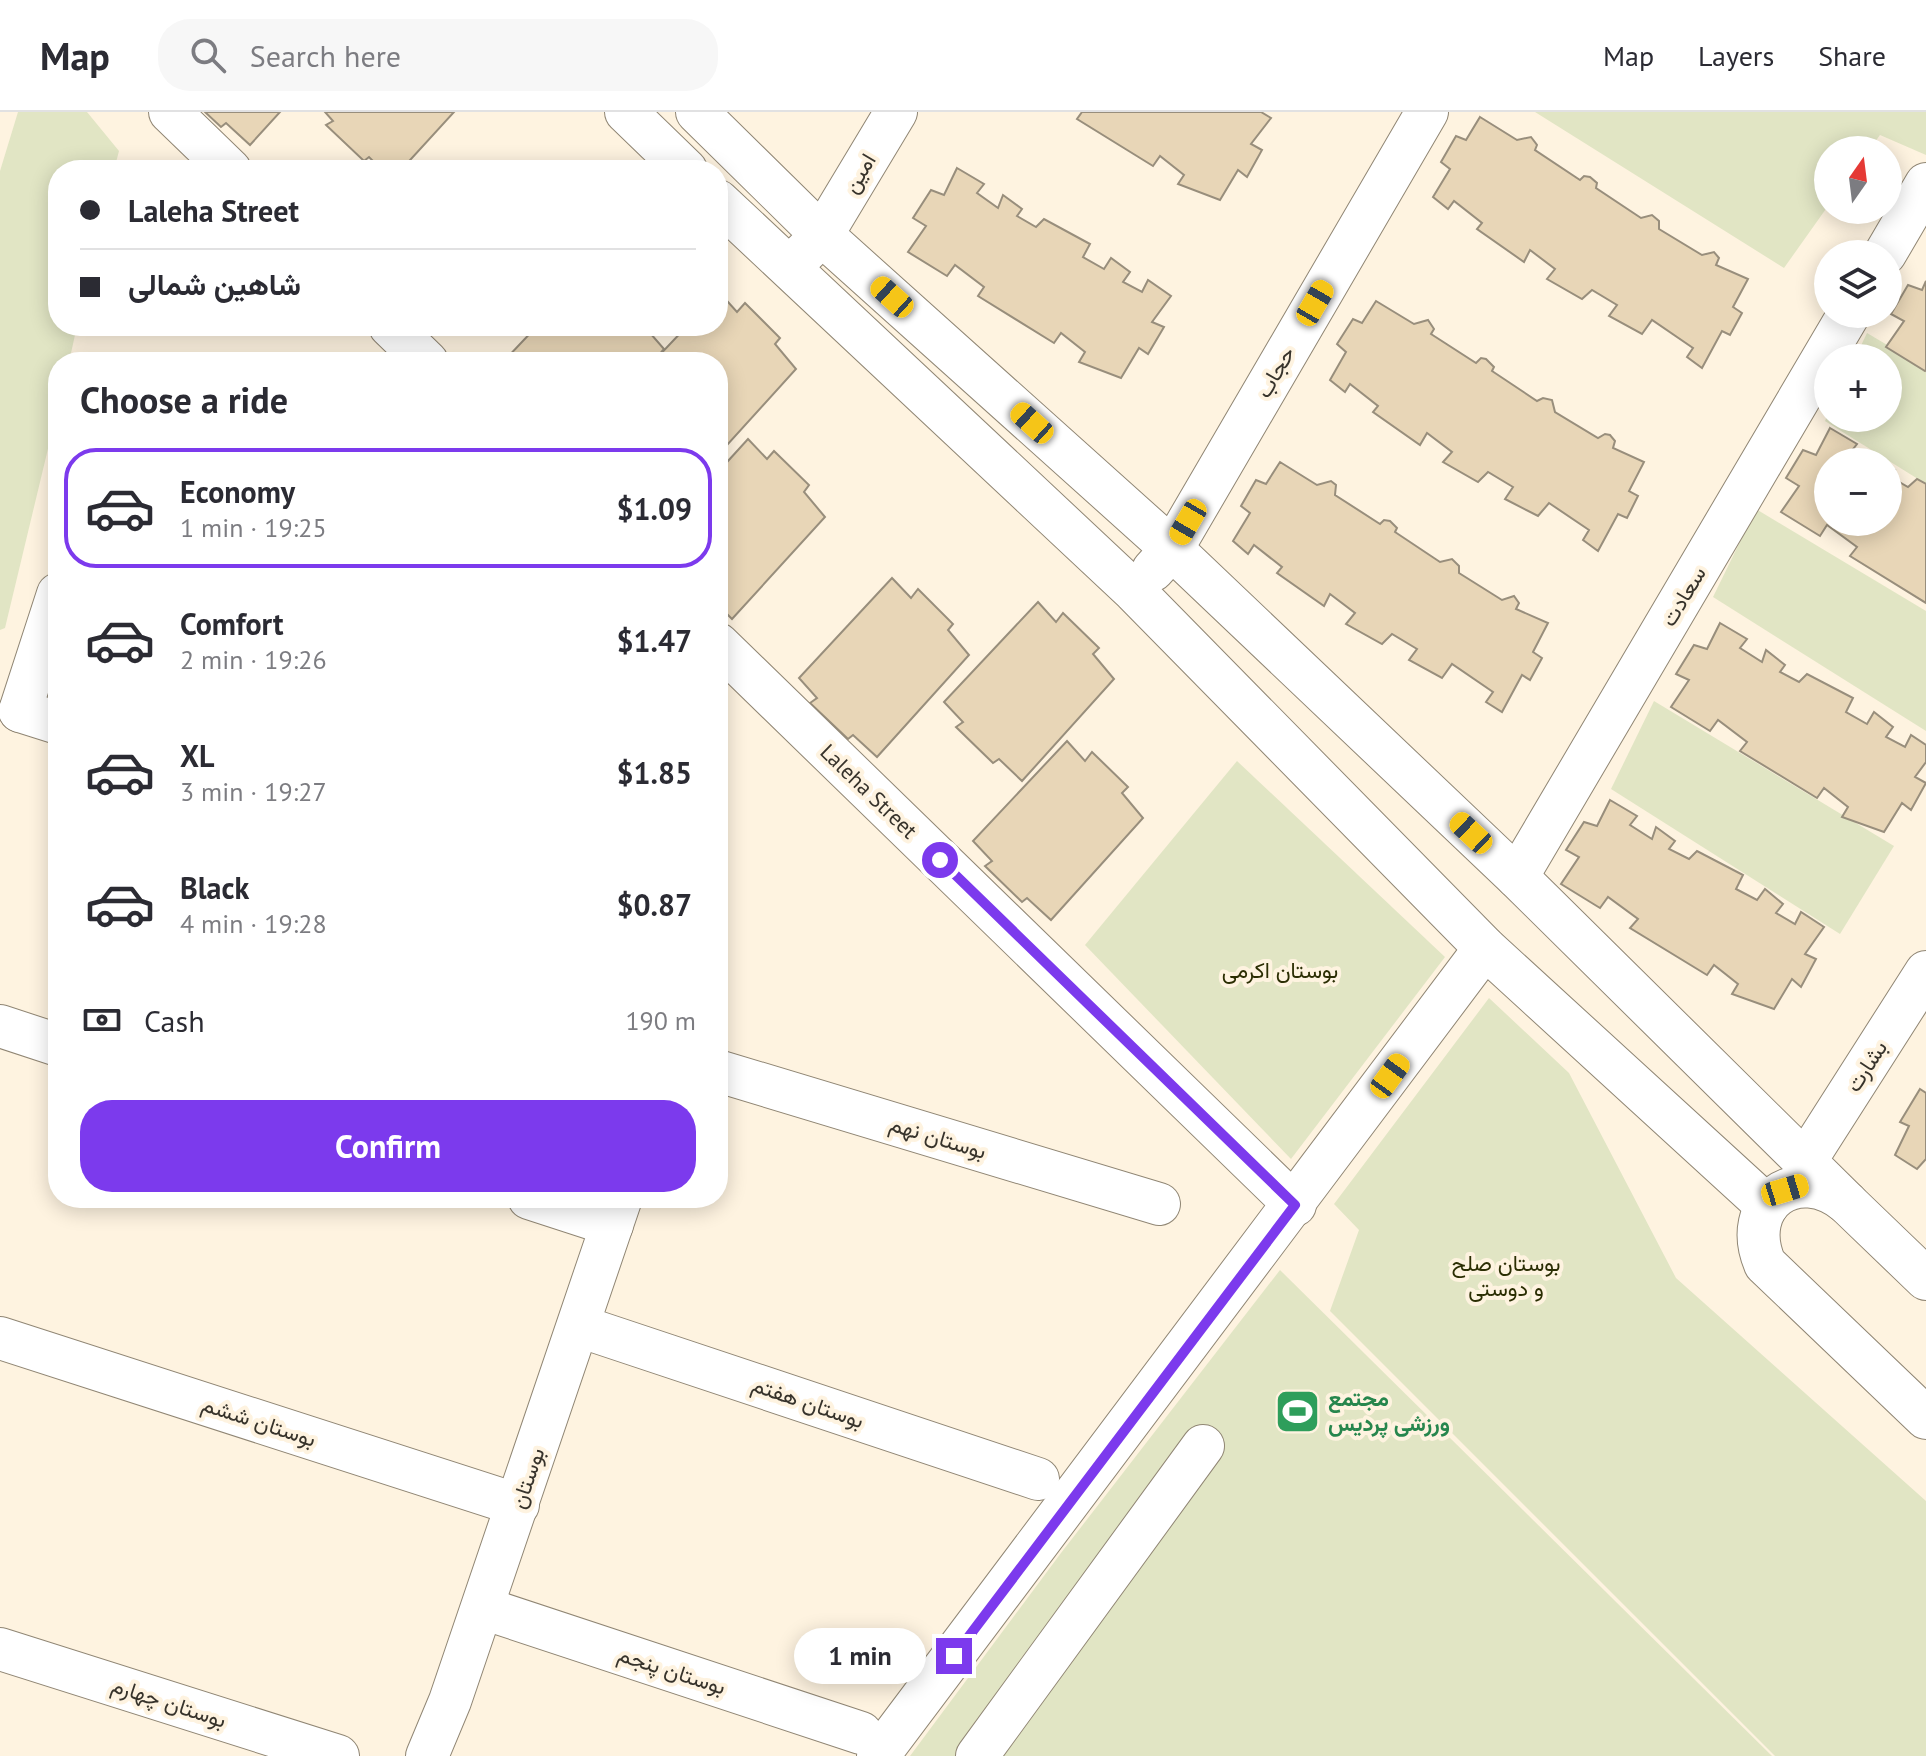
<!DOCTYPE html>
<meta charset="utf-8">
<style>
:root{--surface:#fff;--page:#f7f7f7;--text:#2b2b33;--muted:#7c7c81;--line:#e1e1e2;--accent:#7c3aed}
body{margin:0;font-family:"PT Sans",Vazirmatn,sans-serif;background:var(--page);color:var(--text);height:100vh;display:flex;flex-direction:column;font-size:30px;white-space:nowrap}
*{box-sizing:border-box;margin:0}
p{font-size:26px;color:var(--muted)}
.icon{flex:none;width:44px;height:44px;fill:none;stroke:currentColor;stroke-width:2;stroke-linecap:round;stroke-linejoin:round}
.map{position:relative;flex:1;overflow:hidden}
.side{position:absolute;left:48px;top:240px;width:680px;height:856px;display:flex;flex-direction:column;background:var(--surface);border-radius:32px;box-shadow:0 4px 20px #0003}
.side>*{flex:none}
.hud{position:absolute;left:48px;top:48px;width:680px;height:176px;border-radius:32px;box-shadow:0 4px 20px #0003;display:grid;align-content:center;height:176px;padding:0 32px;background:var(--surface)}
.needle{width:52px;rotate:14deg}
.controls{position:absolute;left:1814px;top:24px;display:grid;gap:16px}
.controls a{display:grid;place-items:center;width:88px;height:88px;border-radius:50%;background:var(--surface);box-shadow:0 4px 20px #0003;font-size:40px}
.end{position:absolute;width:36px;height:36px;margin:-18px;border:10px solid #7c3aed;background:#fff;box-shadow:0 0 0 4px #fff}
.from{border-radius:50%}
.bubble{position:absolute;height:56px;border-radius:28px;background:var(--surface);box-shadow:0 4px 20px #0003;font-size:26px;font-weight:600;line-height:56px;text-align:center}
.car{position:absolute;width:24px;height:48px;margin:-24px -12px;border-radius:10px;box-shadow:0 0 6px 2px #0007;background:linear-gradient(#f5c518 24%,#345 0 40%,#f5c518 0 76%,#345 0 86%,#f5c518 0)}
.hud b{display:flex;align-items:center;gap:28px;height:76px;font-size:30px}
.hud b+b{border-top:2px solid var(--line)}
.hud i{width:20px;height:20px;background:var(--text)}
ul{padding:0;list-style:none}
li{display:flex;align-items:center;gap:24px;height:120px;margin:0 16px 12px;padding:0 16px;border:4px solid transparent;border-radius:32px}
li div{flex:1}
li b{display:block;font-size:30px}
li em{font-style:normal;font-weight:600}
li.on{border-color:var(--accent)}
li>.icon{width:72px;height:72px;stroke-width:1.5}
h2{padding:0 32px;font-size:36px;line-height:96px}
.pay{display:flex;align-items:center;gap:20px;height:88px;padding:0 32px;font-size:30px}
.pay p{margin-inline-start:auto}
.button{display:flex;gap:16px;margin-top:auto;padding:16px 32px}
.button a{flex:1;height:92px;border-radius:32px;background:var(--accent);color:#fff;font-size:32px;font-weight:600;line-height:92px;text-align:center}
header{display:flex;align-items:center;gap:48px;box-sizing:border-box;height:112px;padding:0 40px;background:var(--surface);border-bottom:2px solid var(--line)}
header strong{font-size:38px}
nav{display:flex;gap:44px;margin-inline-start:auto;font-size:28px}
.search{width:560px;height:72px;background:var(--page);display:flex;align-items:center;gap:20px;box-sizing:border-box;padding:0 28px;border-radius:32px;color:var(--muted);font-size:30px}
.map>svg:first-child{display:block}
.green{fill:#e1e5c4}
.building{fill:#e8d6b7;stroke:#988e7c;stroke-width:2}
.lines{fill:none;stroke-linecap:round;stroke-linejoin:round}
.minor-casing{stroke:#908674;stroke-width:44}
.minor{stroke:#fff;stroke-width:42}
.route{stroke:#7c3aed;stroke-width:10}
.labels{text-anchor:middle;dominant-baseline:central;stroke-width:8;stroke-linejoin:round;paint-order:stroke}
.street-label{font-size:22px;fill:#37332b;stroke:#fef3e0}
.park-label{font-size:22px;fill:#2b2e03;stroke:#fef3e0}
.leisure-label{font-size:22px;font-weight:bold;fill:#27864d;stroke:#fef3e0;text-anchor:start}
</style>
<header>
<strong>Map</strong>
<div class="search"><svg class="icon" aria-label="search" viewBox="0 0 24 24"><circle cx="10" cy="10" r="6"/><path d="M15 15l6 6"/></svg>Search here</div>
<nav><a>Map</a><a>Layers</a><a>Share</a></nav>
</header>
<div class="map">
<svg width="1926" height="1644" viewBox="0 0 1926 1644">
<rect width="100%" height="100%" fill="#fef3e0"/>
<g class="green">
<path d="M18 0H87L119 39 114 58H58V214H77L69 250H58V295L5 516 0 518V59Z"/>
<path d="M1535 0H1926V43L1880 23 1869 38H1828V94L1784 156Z"/>
<path d="M1867 221 1926 256V372L1825 309 1828 302V306H1888V246H1855Z"/>
<path d="M1756 397 1926 499V619L1713 485Z"/>
<path d="M1654 589 1894 734 1840 822 1611 677Z"/>
<path d="M1237 649 1445 845 1291 1047 1085 833Z"/>
<path d="M1489 886 1569 961 1676 1166 1926 1389V1644H1775L1330 1199 1359 1118 1334 1092Z"/>
<path d="M1280 1158 1772 1644H910L1061 1441Z"/>
</g>
<g class="building">
<path d="M205 0H280L250 33 226 11 221 15Z"/>
<path d="M325 0H454L401 58H382L369 45 364 49 326 13 333 9Z"/>
<path d="M1082 0H1261L1271 6 1251 32 1262 38 1247 65 1238 58 1220 88 1178 72 1184 63 1160 44 1153 54 1077 7Z"/>
<path d="M1480 5 1517 28 1531 25 1537 33 1535 38 1580 68 1584 64 1590 65 1597 71 1596 76 1641 106 1652 103 1659 109V117L1702 143 1714 140 1719 146 1716 153 1748 167 1733 195 1742 201 1730 223 1722 219 1702 256 1687 245 1693 236 1652 208 1642 222 1609 204 1617 193 1592 178 1582 187 1547 167 1555 157 1530 138 1524 150 1477 117 1482 111 1454 89 1448 97 1433 85 1450 57 1441 50 1456 24 1466 28Z"/>
<path d="M957 56 984 72 977 81 998 96 1003 83 1022 97 1017 104 1036 115 1044 107 1090 132 1083 145 1104 157 1111 146 1130 160 1123 170 1142 180 1148 168 1171 184 1152 210 1164 215 1148 242 1139 236 1121 266 1079 250 1085 240 1061 221 1054 231 978 184 984 175 955 153 947 164 908 140 926 114 913 106 931 78 944 83Z"/>
<path d="M1926 169V258L1925 259 1886 235 1904 209 1891 202 1908 173 1922 178Z"/>
<path d="M719 180 737 200 745 191 780 226 775 232 796 257 718 343V250H653L687 214H718Z"/>
<path d="M1376 189 1414 212 1428 208 1434 217 1431 222 1476 251 1481 246 1486 247 1494 255 1492 259 1537 289 1543 286 1552 288 1555 300 1598 326 1605 322 1610 323 1615 329 1613 336 1644 350 1629 379 1638 384 1627 406 1618 402 1598 439 1583 428 1589 418 1549 391 1538 404 1505 387 1513 375 1488 360 1478 370 1443 350 1452 340 1427 321 1420 333 1373 300 1378 294 1350 272 1345 280 1330 268 1346 240 1337 232 1353 207 1362 211Z"/>
<path d="M537 214H644L664 237 653 250H503Z"/>
<path d="M1830 316 1857 332 1850 341 1863 350H1828V410H1888V352L1895 358 1889 364 1908 375 1917 367 1926 372V491L1850 444 1857 435 1827 413 1820 424 1781 400 1799 374 1786 366 1803 338 1816 343Z"/>
<path d="M748 327 767 347 774 339 809 373 804 380 825 405 732 507 718 493V360Z"/>
<path d="M1280 350 1317 373 1331 369 1336 373 1335 383 1380 412 1384 408 1390 409 1397 416 1395 420 1440 450 1452 447 1459 454V461L1502 488 1514 484 1519 491 1516 497 1548 511 1533 540 1542 546 1530 568 1522 563 1502 600 1486 590 1493 580 1452 552 1442 566 1409 548 1417 537 1392 522 1382 532 1346 512 1355 501 1330 482 1324 494 1277 461 1282 455 1254 433 1248 442 1233 429 1250 401 1241 394 1256 368 1266 372Z"/>
<path d="M892 466 911 486 918 477 953 512 948 518 969 543 877 645 853 623 848 627 810 591 817 586 799 566Z"/>
<path d="M1038 490 1056 510 1063 501 1099 536 1093 542 1114 567 1022 669 999 647 993 651 956 615 963 610 944 590Z"/>
<path d="M1720 511 1747 527 1740 536 1762 550 1766 538 1785 553 1780 560 1799 570 1807 562 1853 586 1846 600 1867 612 1874 600 1893 615 1886 625 1905 635 1911 623 1926 633V650L1915 665 1926 671 1911 698 1902 691 1884 720 1842 705 1848 695 1824 676 1817 686 1740 639 1747 630 1718 608 1710 619 1671 595 1689 568 1676 562 1694 533 1707 537Z"/>
<path d="M1067 629 1085 649 1092 640 1128 675 1122 681 1143 706 1051 808 1027 786 1022 790 985 754 992 749 973 729Z"/>
<path d="M1610 688 1637 704 1630 713 1652 727 1656 715 1675 729 1669 737 1689 747 1697 739 1743 763 1736 777 1757 788 1765 777 1783 792 1776 801 1795 812 1801 800 1824 815 1805 842 1816 847 1801 875 1792 867 1774 897 1732 882 1738 872 1714 853 1707 863 1630 816 1638 807 1608 785 1600 796 1561 772 1579 745 1566 738 1584 710 1597 714Z"/>
<path d="M1920 977 1926 981V1047L1917 1057 1895 1043 1909 1014 1900 1010Z"/>
</g>
<g class="lines">
<defs>
<g id="minor">
<path d="M170 0 230 58"/>
<path d="M626 0 686 58"/>
<path d="M697 0 822 123 1172 437 1517 765 1847 1091"/>
<path d="M718 89 1134 479 1485 836 1767 1094"/>
<path d="M803 142 822 123 896 0"/>
<path d="M1885 142 1926 72"/>
<path d="M390 214 427 250"/>
<path d="M1153 458 1172 437 1427 0"/>
<path d="M718 532 1295 1093"/>
<path d="M20 599 58 482"/>
<path d="M20 599 58 611"/>
<path d="M1517 765 1849 202"/>
<path d="M0 914 58 933"/>
<path d="M718 959 1159 1092"/>
<path d="M1806 1048 1926 860"/>
<path d="M529 1086 612 1113"/>
<path d="M1926 1167 1847 1091C1797 1050 1739 1091 1765 1152L1926 1306"/>
<path d="M579 1214 1038 1367"/>
<path d="M0 1226 518 1393"/>
<path d="M483 1496 861 1621"/>
<path d="M0 1537 338 1644"/>
<path d="M427 1644 450 1589 621 1086"/>
<path d="M878 1644 1485 836"/>
<path d="M977 1644 1203 1334"/>
</g>
</defs>
<use href="#minor" class="minor-casing"/>
<use href="#minor" class="minor"/>
</g>
<g class="lines">
<path class="route" d="M940 748 1295 1093 954 1544"/>
</g>
<defs>
<symbol id="stadium-square" viewBox="-11 -11 22 22"><rect x="-9" y="-9" width="18" height="18" rx="4" fill="#2e9e5b" stroke="#fef3e0"/><path d="M0-5a6.5 5 0 1 0 0 10a6.5 5 0 1 0 0-10ZM-3.5-1.8h7v3.6h-7Z" fill="#fff"/></symbol>
</defs>
<g fill-rule="evenodd">
<use href="#stadium-square" x="1272" y="1274" width="51" height="51"/>
</g>
<g class="labels">
<g class="street-label">
<text transform="translate(859 61) rotate(-59)">امین</text>
<text transform="translate(1275 260) rotate(-60)">حجاب</text>
<text transform="translate(1683 484) rotate(-59)">سعادت</text>
<text transform="translate(869 679) rotate(44)">Laleha Street</text>
<text transform="translate(1866 954) rotate(-57)">بشارت</text>
<text transform="translate(938 1025) rotate(17)">بوستان نهم</text>
<text transform="translate(808 1290) rotate(19)">بوستان هفتم</text>
<text transform="translate(259 1309) rotate(18)">بوستان ششم</text>
<text transform="translate(527 1366) rotate(-71)">بوستان</text>
<text transform="translate(672 1558) rotate(18)">بوستان پنجم</text>
<text transform="translate(169 1590) rotate(18)">بوستان چهارم</text>
</g>
<g class="park-label">
<text x="1280" y="858">بوستان اکرمی</text>
<text x="1506" y="1151">بوستان صلح<tspan x="1506" dy="25">و دوستی</tspan></text>
</g>
<g class="leisure-label">
<text x="1328" y="1286">مجتمع<tspan x="1328" dy="25">ورزشی پردیس</tspan></text>
</g>
</g>
</svg>
<div class="controls">
<a><svg class="needle" viewBox="-14 -14 28 28"><path d="M0-13l5 13h-10z" fill="#e53935"/><path d="M0 13l5-13h-10z" fill="#7c7c81"/></svg></a>
<a><svg class="icon" aria-label="layers" viewBox="0 0 24 24"><path d="M12 4l9 5-9 5-9-5zM3 14l9 5 9-5"/></svg></a>
<a>+</a>
<a>−</a>
</div>
<i class="end from" style="left:940px;top:748px"></i>
<i class="end" style="left:954px;top:1544px"></i>
<div class="bubble" style="left:794px;top:1516px;width:132px">1 min</div>
<i class="car" style="left:892px;top:185px;rotate:312deg"></i>
<i class="car" style="left:1315px;top:191px;rotate:30deg"></i>
<i class="car" style="left:1032px;top:311px;rotate:312deg"></i>
<i class="car" style="left:1188px;top:410px;rotate:210deg"></i>
<i class="car" style="left:1471px;top:721px;rotate:313deg"></i>
<i class="car" style="left:1390px;top:964px;rotate:36deg"></i>
<i class="car" style="left:1785px;top:1078px;rotate:73deg"></i>
<div class="hud">
<b><i class="from"></i>Laleha Street</b>
<b><i></i>شاهین شمالی</b>
</div>
<section class="side">
<h2>Choose a ride</h2>
<ul>
<li class="on"><svg class="icon" aria-label="car" viewBox="0 0 24 24"><path d="M5 17H2v-5l4-1 3-4h7l3 4 3 1v5h-3M9 17h6M6 11h13"/><circle cx="7" cy="17" r="2"/><circle cx="17" cy="17" r="2"/></svg><div><b>Economy</b><p>1 min · 19:25</p></div><em>$1.09</em></li>
<li><svg class="icon" aria-label="car" viewBox="0 0 24 24"><path d="M5 17H2v-5l4-1 3-4h7l3 4 3 1v5h-3M9 17h6M6 11h13"/><circle cx="7" cy="17" r="2"/><circle cx="17" cy="17" r="2"/></svg><div><b>Comfort</b><p>2 min · 19:26</p></div><em>$1.47</em></li>
<li><svg class="icon" aria-label="car" viewBox="0 0 24 24"><path d="M5 17H2v-5l4-1 3-4h7l3 4 3 1v5h-3M9 17h6M6 11h13"/><circle cx="7" cy="17" r="2"/><circle cx="17" cy="17" r="2"/></svg><div><b>XL</b><p>3 min · 19:27</p></div><em>$1.85</em></li>
<li><svg class="icon" aria-label="car" viewBox="0 0 24 24"><path d="M5 17H2v-5l4-1 3-4h7l3 4 3 1v5h-3M9 17h6M6 11h13"/><circle cx="7" cy="17" r="2"/><circle cx="17" cy="17" r="2"/></svg><div><b>Black</b><p>4 min · 19:28</p></div><em>$0.87</em></li>
</ul>
<div class="pay"><svg class="icon" aria-label="cash" viewBox="0 0 24 24"><path d="M3 7h18v10H3z"/><circle cx="12" cy="12" r="2"/></svg>Cash<p>190 m</p></div>
<div class="button"><a>Confirm</a></div>
</section>
</div>
